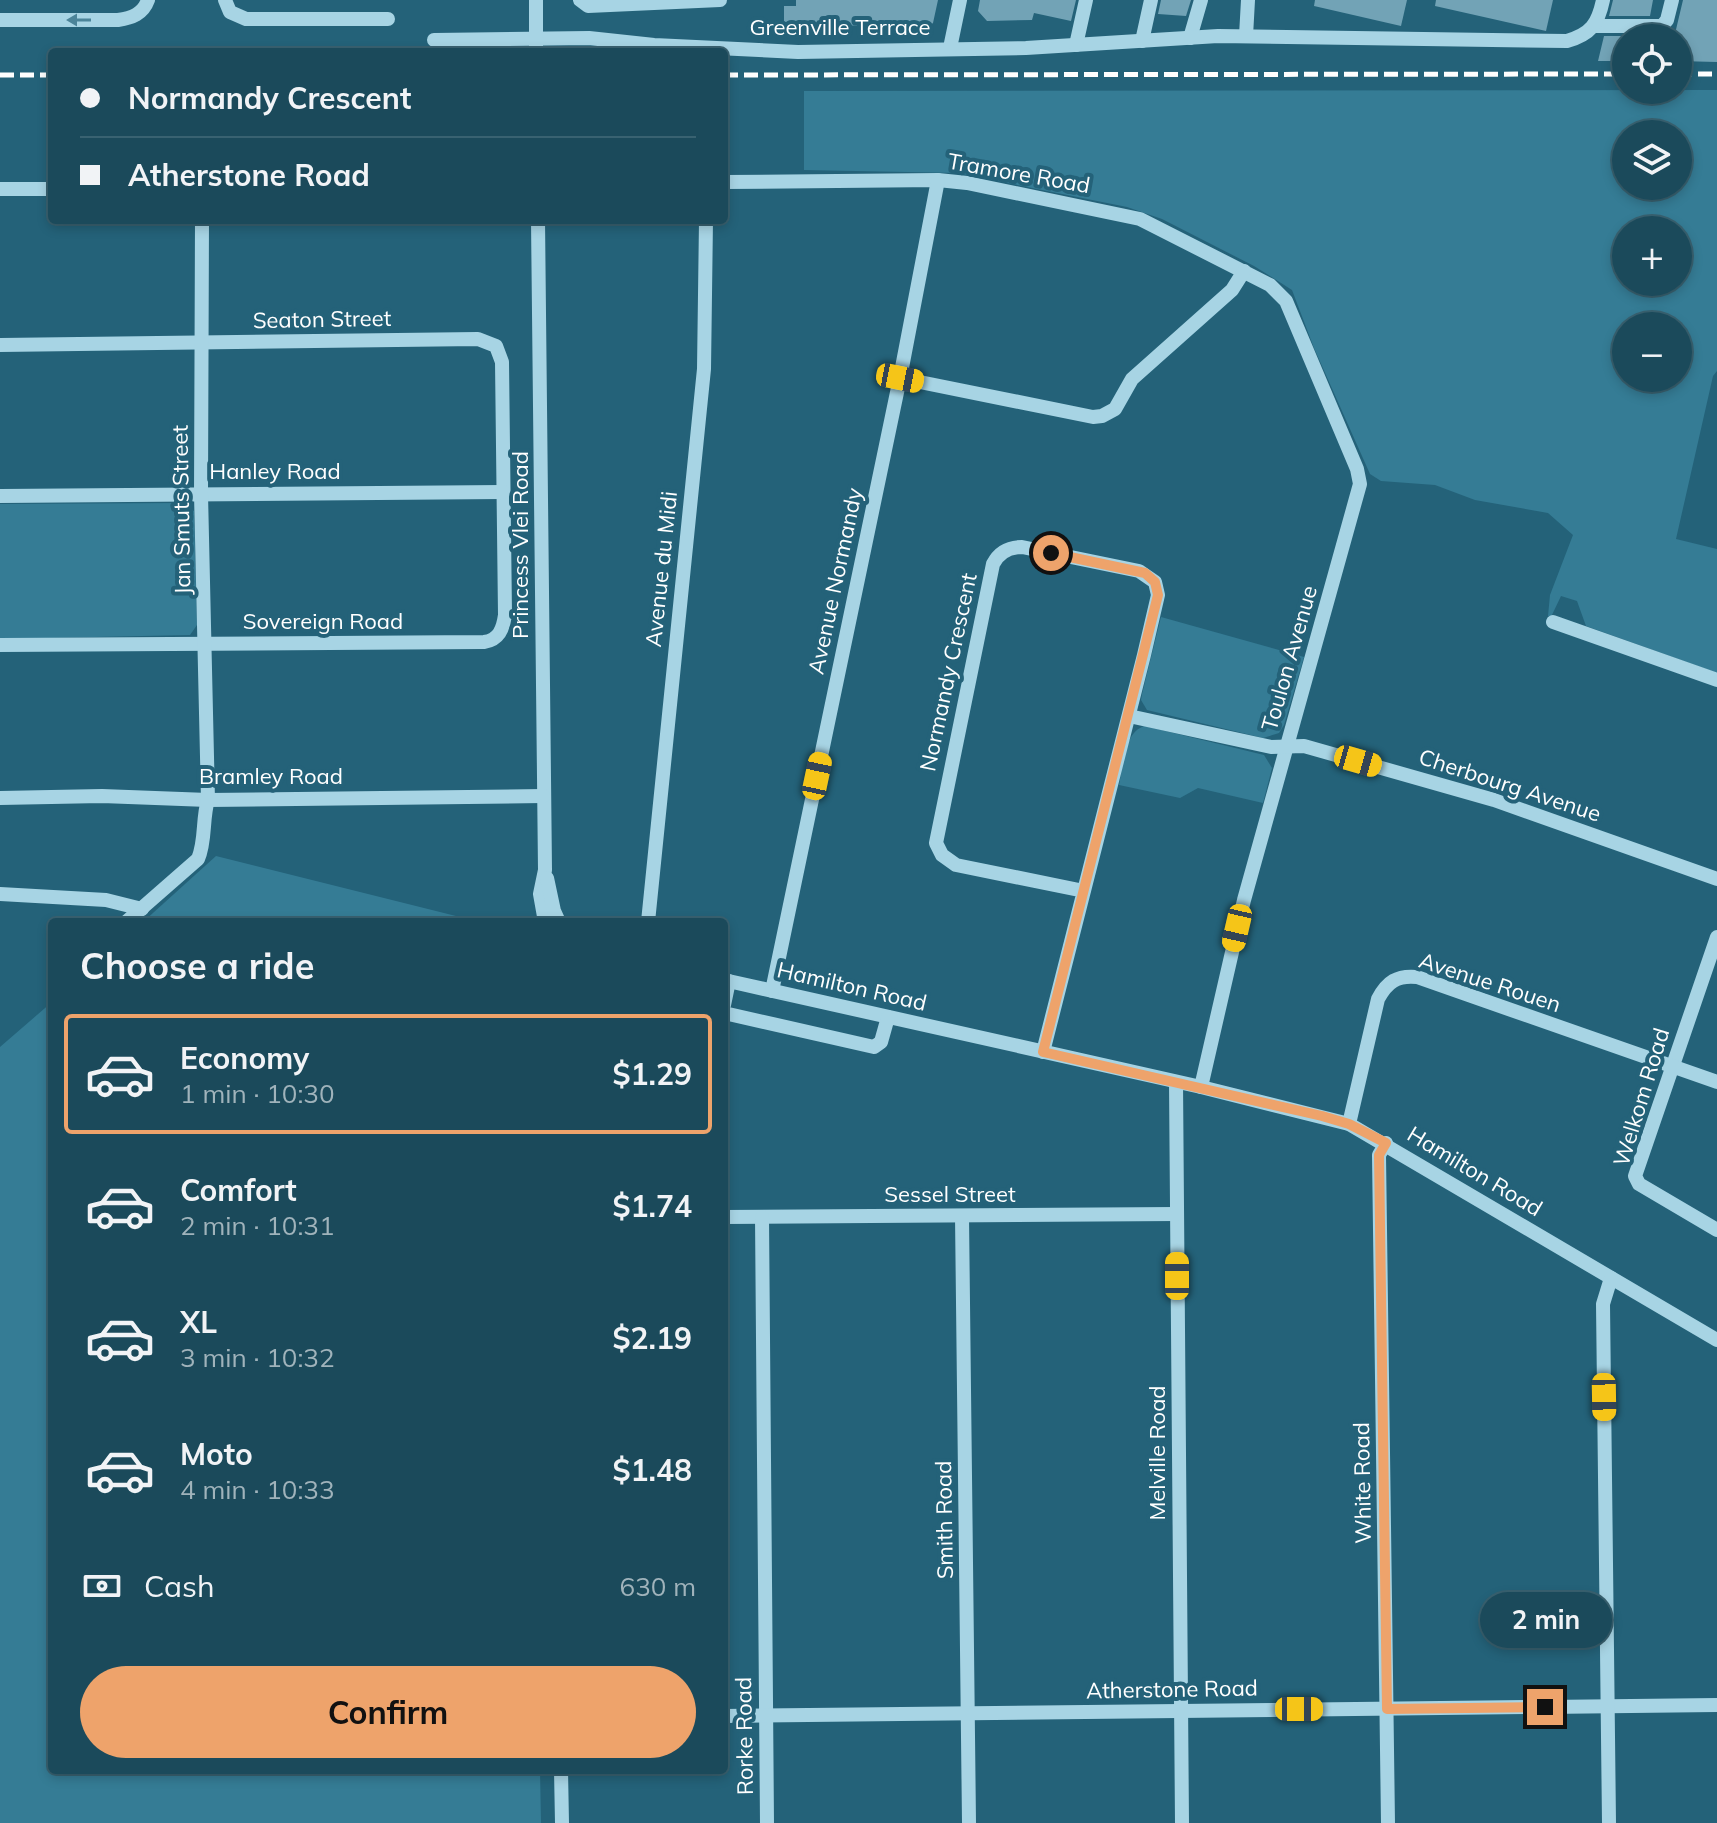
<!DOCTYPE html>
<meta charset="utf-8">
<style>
:root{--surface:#1b4a5b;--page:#285464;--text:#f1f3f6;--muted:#a0b3bb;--line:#396271;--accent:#eea36b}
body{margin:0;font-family:Mulish,sans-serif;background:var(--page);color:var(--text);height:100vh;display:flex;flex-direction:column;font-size:30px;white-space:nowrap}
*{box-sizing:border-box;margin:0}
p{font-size:26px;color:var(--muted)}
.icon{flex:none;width:44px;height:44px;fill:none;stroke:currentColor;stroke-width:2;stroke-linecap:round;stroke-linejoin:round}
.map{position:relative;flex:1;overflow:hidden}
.details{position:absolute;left:48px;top:918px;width:680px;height:856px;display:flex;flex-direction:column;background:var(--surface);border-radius:8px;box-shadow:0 4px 12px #0003,0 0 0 2px var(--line)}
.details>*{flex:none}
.guide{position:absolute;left:48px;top:48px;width:680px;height:176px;border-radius:8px;box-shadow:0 4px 12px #0003,0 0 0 2px var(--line);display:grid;align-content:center;height:176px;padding:0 32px;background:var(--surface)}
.tools{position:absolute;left:1612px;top:24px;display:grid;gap:16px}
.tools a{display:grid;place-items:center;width:80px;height:80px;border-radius:50%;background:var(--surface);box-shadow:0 4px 12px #0003,0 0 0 2px var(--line);font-size:40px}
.end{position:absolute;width:36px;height:36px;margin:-18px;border:10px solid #eea36b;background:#111;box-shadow:0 0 0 4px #111}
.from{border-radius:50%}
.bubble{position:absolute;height:56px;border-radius:28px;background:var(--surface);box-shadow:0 4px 12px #0003,0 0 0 2px var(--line);font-size:26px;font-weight:700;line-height:56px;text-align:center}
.car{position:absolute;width:24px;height:48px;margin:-24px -12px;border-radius:10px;box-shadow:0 0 6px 2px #0007;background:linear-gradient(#f5c518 24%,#345 0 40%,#f5c518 0 76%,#345 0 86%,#f5c518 0)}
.guide b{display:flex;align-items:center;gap:28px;height:76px;font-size:30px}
.guide b+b{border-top:2px solid var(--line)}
.guide i{width:20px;height:20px;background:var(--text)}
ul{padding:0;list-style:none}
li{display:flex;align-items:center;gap:24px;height:120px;margin:0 16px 12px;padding:0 16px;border:4px solid transparent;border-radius:8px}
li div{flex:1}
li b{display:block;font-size:30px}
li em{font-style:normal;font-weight:700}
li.on{border-color:var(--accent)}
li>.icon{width:72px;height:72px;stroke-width:1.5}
h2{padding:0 32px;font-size:36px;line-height:96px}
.pay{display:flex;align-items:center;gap:20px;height:88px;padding:0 32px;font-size:30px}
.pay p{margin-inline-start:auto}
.action{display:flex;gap:16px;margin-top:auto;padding:16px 32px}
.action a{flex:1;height:92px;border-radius:48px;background:var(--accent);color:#111;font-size:32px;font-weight:700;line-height:92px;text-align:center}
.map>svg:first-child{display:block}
.green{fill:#357c95;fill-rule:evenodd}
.building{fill:#72a3b6}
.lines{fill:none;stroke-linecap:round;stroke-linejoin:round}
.minor{stroke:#a7d4e4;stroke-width:14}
.rail{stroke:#fff;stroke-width:5;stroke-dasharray:14 6;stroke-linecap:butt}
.minor-bridge{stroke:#a7d4e4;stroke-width:14}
.oneway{fill:#4b8499}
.route{stroke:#eea36b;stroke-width:10}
.labels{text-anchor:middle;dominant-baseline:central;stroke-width:8;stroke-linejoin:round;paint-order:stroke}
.street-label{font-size:22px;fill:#fff;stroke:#246279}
</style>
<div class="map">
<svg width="1717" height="1823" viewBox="0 0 1717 1823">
<rect width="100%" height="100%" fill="#246279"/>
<g class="green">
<path d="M1717 90V371L1713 376 1676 539 1717 549V673L1586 626 1577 601 1561 596 1551 617 1548 616 1550 595 1573 535 1548 513 1475 500 1435 485 1381 481 1370 474 1314 348 1292 290 1254 266 1162 219 1127 207 958 173 804 170V91ZM1626 134H1678V186H1626ZM1626 230H1678V282H1626ZM1626 326H1678V378H1626Z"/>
<path d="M181 503 194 511 197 625 190 635 0 639V504Z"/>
<path d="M1161 617 1304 657 1284 725 1279 733 1263 738 1147 710 1141 700 1142 694Z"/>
<path d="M1145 726 1264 755 1272 768 1263 803 1198 788 1180 798 1119 785C1123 767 1124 731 1145 726Z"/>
<path d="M216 856 480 922H143Z"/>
<path d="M52 1002V1770H540L541 1823H0V1047Z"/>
</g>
<g class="building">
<path d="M796 0H938L933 23 929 26 784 25V6H796Z"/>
<path d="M980 0H1076L1071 21 1034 13 1032 20 987 21 978 11Z"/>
<path d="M1161 0H1191L1186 16 1158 14Z"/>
<path d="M1315 0H1407L1401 26 1314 6Z"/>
<path d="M1436 0H1553L1546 31 1435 6Z"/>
<path d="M1613 0H1653L1650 16H1609Z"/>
<path d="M1683 0H1717V62L1678 61V38H1674Z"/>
<path d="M1604 36H1645L1626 38V61H1598Z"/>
</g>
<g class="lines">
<g class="minor">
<path d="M225 0 230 12 246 19H388"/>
<path d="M580 0 588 6 720 0"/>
<path d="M0 20H118C132 18 143 14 148 0"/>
<path d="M1595 26H1662L1667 20 1672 0"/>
<path d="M1246 36 1248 0"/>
<path d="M1190 38 1201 0"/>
<path d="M434 40 589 38 654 45 798 52 1026 48 1218 36 1567 41C1591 34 1598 24 1603 0"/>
<path d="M1142 41 1151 0"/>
<path d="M1076 45 1086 0"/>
<path d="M950 48 960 0"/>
<path d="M724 182 938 180 967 183 1140 219 1270 285 1286 301 1357 469 1360 484 1244 900 1201 1087"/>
<path d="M0 189H52"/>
<path d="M538 220 545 870 540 894 545 922"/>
<path d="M0 345 478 339 496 346 502 362 505 615C503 629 499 640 484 642L0 645"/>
<path d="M900 378 1093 417 1102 416 1115 409 1132 379 1232 290 1244 271"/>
<path d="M0 496 503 492"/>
<path d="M1553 622 1717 680"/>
<path d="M1129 716 1271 747 1304 746 1494 800 1717 879"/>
<path d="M0 798 102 796 208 800 543 796"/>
<path d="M547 878 554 911 559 922"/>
<path d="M0 894 106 900 142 909"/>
<path d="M126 922 198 859C206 841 202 819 208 800L201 494 202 220"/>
<path d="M648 922 704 369 706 220"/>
<path d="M1717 937 1635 1176 1639 1184 1717 1230"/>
<path d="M724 980 1201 1087 1349 1124 1717 1340"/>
<path d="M772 991 900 378 938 180"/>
<path d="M724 1005 729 981"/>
<path d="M724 1013 874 1047 881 1042 888 1017"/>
<path d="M1043 1052 1144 655 1158 595 1155 582 1139 571 1022 547C1009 547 999 552 993 564L936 843 942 855 956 865 1084 891"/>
<path d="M1176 1082 1182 1823"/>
<path d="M1349 1124 1378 999C1387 982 1397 975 1417 977L1717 1082"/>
<path d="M1386 1143 1379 1155 1388 1823"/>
<path d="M962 1216 969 1823"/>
<path d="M724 1217 1177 1214"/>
<path d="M762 1217 767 1823"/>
<path d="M724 1716 1717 1705"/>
<path d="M561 1770 562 1823"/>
<path d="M1609 1823 1603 1304 1611 1278"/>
</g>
<g class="rail">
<path d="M1678 74H1717"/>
<path d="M0 75H52"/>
<path d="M724 75 1626 74"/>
</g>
<path class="minor-bridge" d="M536 0V52"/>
</g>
<defs><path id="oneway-solid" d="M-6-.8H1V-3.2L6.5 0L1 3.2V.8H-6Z" transform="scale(2)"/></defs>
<use class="oneway" href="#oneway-solid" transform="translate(79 20) rotate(-180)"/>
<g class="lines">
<path class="route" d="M1051 553 1145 573 1155 582 1158 595 1043 1052 1322 1116 1349 1124 1386 1143 1379 1155 1387 1709 1545 1707"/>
</g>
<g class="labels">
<g class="street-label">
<text x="840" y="27">Greenville Terrace</text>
<text transform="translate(1019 173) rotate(10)">Tramore Road</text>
<text transform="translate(322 319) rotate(-1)">Seaton Street</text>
<text x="275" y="471">Hanley Road</text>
<text transform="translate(181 510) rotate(-91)">Jan Smuts Street</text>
<text transform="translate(520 545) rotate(-90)">Princess Vlei Road</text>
<text transform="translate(661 569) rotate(-84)">Avenue du Midi</text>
<text transform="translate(835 581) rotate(-78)">Avenue Normandy</text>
<text x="323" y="621">Sovereign Road</text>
<text transform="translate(1289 658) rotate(-74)">Toulon Avenue</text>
<text transform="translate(948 672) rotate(-78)">Normandy Crescent</text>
<text x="271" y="776">Bramley Road</text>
<text transform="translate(1510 785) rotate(18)">Cherbourg Avenue</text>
<text transform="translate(1490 982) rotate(18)">Avenue Rouen</text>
<text transform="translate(852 986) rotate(13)">Hamilton Road</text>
<text transform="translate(1641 1097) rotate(-73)">Welkom Road</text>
<text transform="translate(1475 1171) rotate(31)">Hamilton Road</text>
<text x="950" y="1194">Sessel Street</text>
<text transform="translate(1157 1453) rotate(-90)">Melville Road</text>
<text transform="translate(1362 1483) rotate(-91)">White Road</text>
<text transform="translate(944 1520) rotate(-91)">Smith Road</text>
<text transform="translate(1172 1689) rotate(-1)">Atherstone Road</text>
<text transform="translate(744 1736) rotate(-91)">Rorke Road</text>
</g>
</g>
</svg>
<div class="tools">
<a><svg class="icon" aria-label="locate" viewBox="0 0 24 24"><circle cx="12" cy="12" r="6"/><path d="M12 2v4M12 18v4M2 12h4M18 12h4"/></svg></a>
<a><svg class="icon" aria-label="layers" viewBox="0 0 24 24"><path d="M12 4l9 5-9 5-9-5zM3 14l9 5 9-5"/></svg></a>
<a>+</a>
<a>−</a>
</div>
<i class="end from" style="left:1051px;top:553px"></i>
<i class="end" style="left:1545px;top:1707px"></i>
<div class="bubble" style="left:1480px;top:1592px;width:132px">2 min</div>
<i class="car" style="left:900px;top:378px;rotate:101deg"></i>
<i class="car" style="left:1358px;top:761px;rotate:106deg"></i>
<i class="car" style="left:817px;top:776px;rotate:12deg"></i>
<i class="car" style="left:1237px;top:928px;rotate:193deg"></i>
<i class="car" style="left:1177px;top:1276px;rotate:0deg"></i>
<i class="car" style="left:1604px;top:1397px;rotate:179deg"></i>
<i class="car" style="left:1299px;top:1709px;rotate:90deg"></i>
<div class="guide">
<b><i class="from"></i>Normandy Crescent</b>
<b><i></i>Atherstone Road</b>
</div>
<section class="details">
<h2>Choose a ride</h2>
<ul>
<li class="on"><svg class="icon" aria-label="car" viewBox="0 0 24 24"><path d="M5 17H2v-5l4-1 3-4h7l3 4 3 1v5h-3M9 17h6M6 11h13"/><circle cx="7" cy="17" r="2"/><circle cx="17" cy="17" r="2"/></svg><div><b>Economy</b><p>1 min · 10:30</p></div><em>$1.29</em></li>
<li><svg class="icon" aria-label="car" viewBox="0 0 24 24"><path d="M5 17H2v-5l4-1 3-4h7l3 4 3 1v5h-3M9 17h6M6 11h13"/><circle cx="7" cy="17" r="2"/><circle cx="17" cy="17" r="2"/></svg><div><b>Comfort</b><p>2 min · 10:31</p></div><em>$1.74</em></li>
<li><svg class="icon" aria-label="car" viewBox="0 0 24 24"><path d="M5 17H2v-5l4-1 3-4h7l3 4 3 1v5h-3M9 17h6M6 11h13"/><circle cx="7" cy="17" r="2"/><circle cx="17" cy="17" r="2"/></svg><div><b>XL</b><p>3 min · 10:32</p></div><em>$2.19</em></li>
<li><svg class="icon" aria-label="car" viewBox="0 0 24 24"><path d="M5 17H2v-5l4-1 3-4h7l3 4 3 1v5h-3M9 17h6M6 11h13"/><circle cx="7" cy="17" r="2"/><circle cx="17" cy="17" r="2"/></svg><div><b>Moto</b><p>4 min · 10:33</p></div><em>$1.48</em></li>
</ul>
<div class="pay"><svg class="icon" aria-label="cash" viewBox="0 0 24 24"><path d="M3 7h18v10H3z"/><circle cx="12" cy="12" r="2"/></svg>Cash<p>630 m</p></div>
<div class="action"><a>Confirm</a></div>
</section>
</div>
